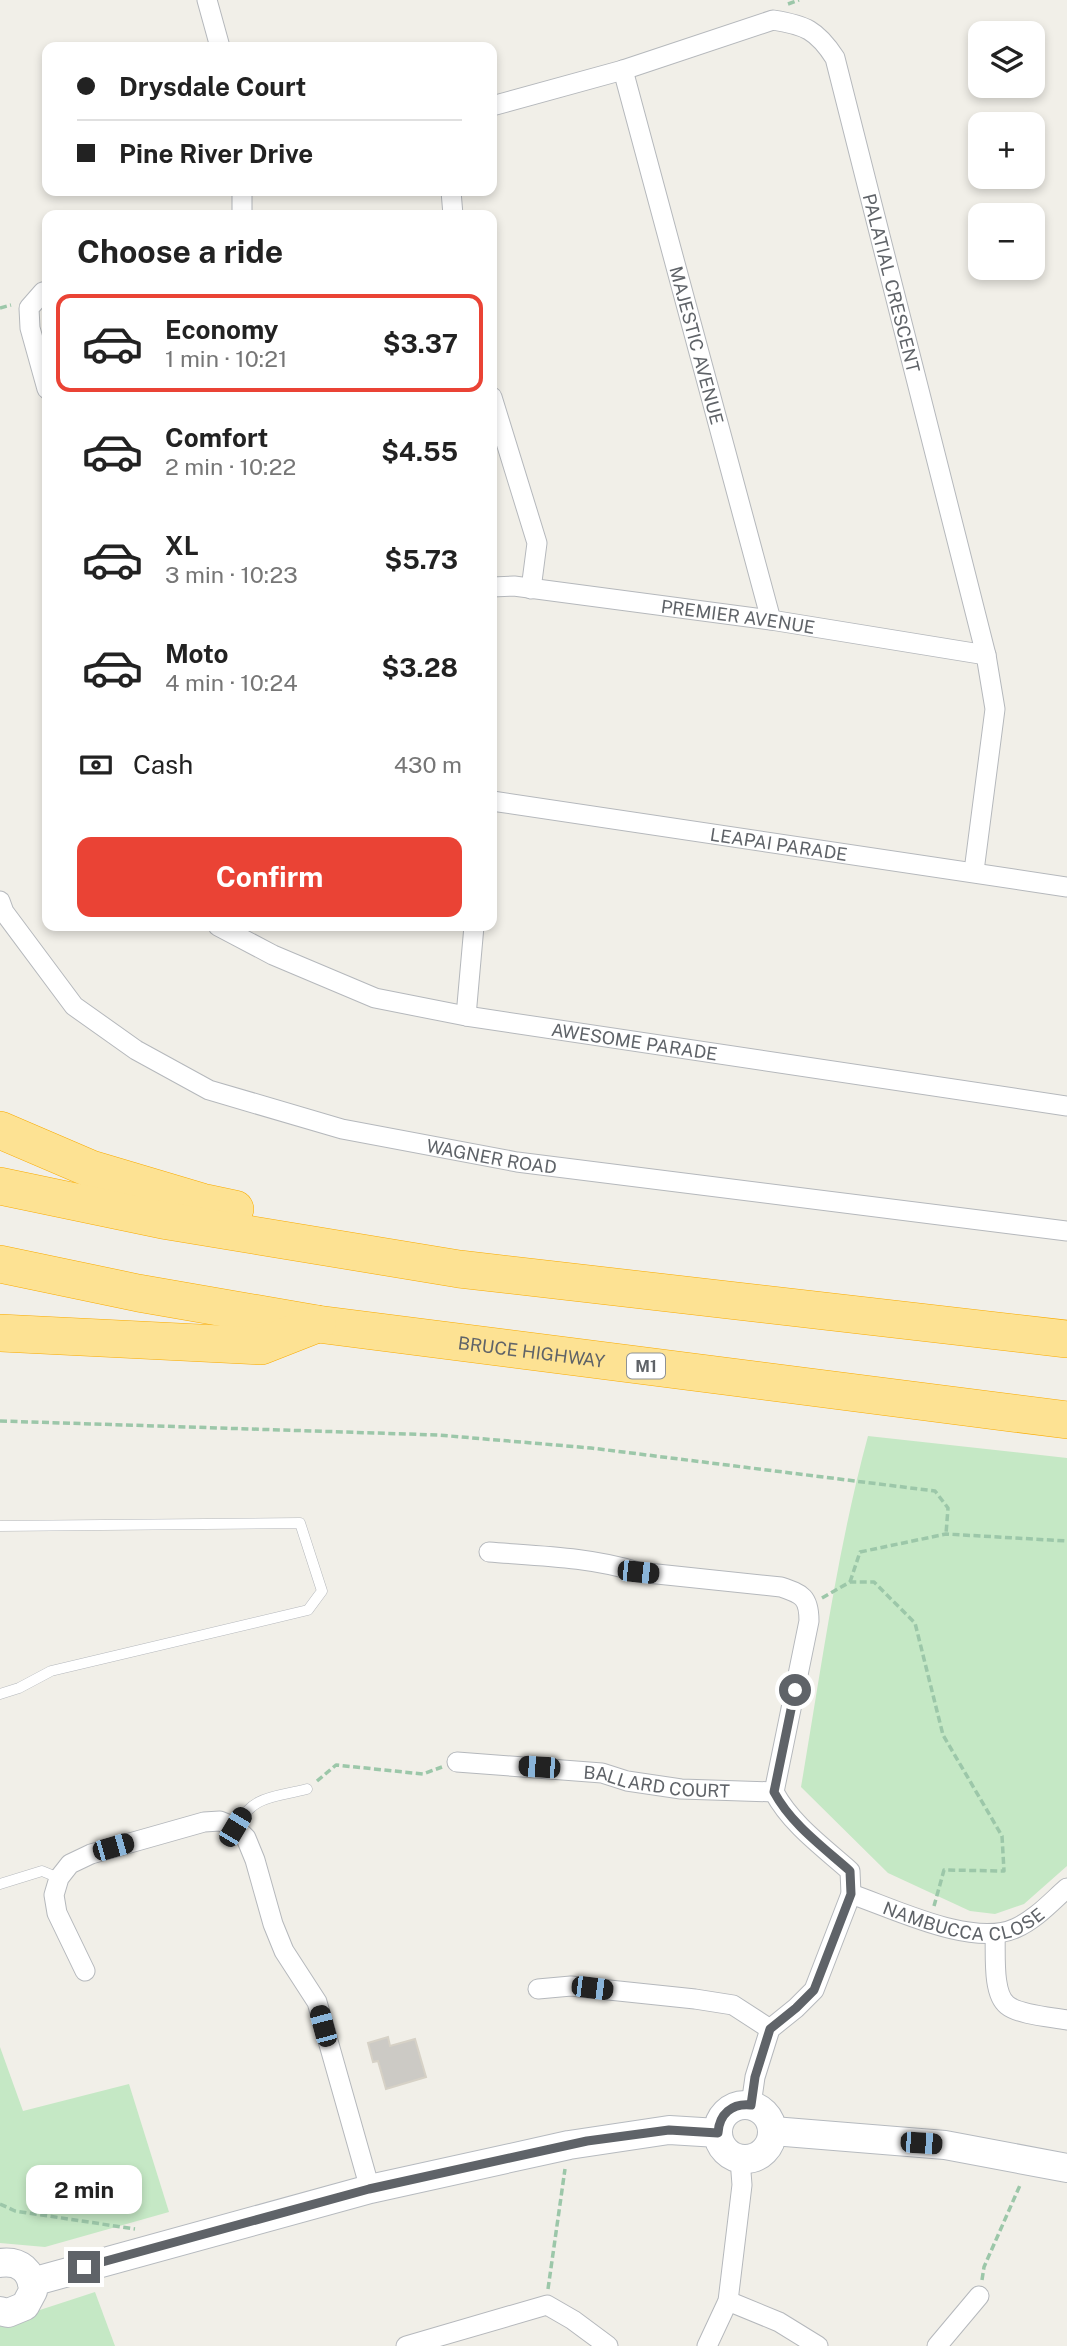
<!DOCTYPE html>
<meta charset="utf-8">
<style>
:root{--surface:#fff;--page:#f2f2f2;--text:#222;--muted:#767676;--line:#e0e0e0;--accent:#ea4335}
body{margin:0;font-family:"Public Sans",sans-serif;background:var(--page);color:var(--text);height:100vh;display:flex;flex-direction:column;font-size:26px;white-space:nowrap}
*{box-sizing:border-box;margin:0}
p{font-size:23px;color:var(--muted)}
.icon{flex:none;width:38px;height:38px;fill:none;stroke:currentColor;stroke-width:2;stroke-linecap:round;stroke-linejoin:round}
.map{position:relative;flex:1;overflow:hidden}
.side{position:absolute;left:42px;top:210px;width:455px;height:721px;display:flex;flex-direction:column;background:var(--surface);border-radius:14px;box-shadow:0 4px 10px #0003}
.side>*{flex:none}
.top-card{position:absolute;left:42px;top:42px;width:455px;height:154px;border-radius:14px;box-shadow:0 4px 10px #0003;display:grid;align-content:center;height:154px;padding:0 35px;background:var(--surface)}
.buttons{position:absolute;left:968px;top:21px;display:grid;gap:14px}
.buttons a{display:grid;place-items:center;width:77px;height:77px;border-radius:14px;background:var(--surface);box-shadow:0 4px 10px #0003;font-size:35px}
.end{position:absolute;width:32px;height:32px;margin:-16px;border:9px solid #5f6368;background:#fff;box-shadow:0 0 0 4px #fff}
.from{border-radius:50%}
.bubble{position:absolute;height:49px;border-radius:14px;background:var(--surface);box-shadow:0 4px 10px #0003;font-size:23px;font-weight:700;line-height:49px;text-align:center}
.car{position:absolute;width:21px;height:42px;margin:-21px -10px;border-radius:9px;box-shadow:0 0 5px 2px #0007;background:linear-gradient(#222 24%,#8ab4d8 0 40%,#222 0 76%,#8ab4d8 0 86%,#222 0)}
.top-card b{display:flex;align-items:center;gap:24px;height:66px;font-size:26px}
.top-card b+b{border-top:2px solid var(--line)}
.top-card i{width:18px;height:18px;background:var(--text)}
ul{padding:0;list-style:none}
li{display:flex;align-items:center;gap:21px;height:98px;margin:0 14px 10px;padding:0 21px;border:4px solid transparent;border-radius:14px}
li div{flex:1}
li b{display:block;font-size:26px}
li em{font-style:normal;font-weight:700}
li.on{border-color:var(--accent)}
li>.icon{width:63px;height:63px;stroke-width:1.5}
h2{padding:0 35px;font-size:32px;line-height:84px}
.pay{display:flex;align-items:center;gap:18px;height:77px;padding:0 35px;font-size:26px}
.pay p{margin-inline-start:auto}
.button{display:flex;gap:14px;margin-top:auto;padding:14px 35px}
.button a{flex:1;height:80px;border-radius:14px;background:var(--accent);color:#fff;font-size:28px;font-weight:700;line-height:80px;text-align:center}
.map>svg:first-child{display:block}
.green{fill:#c5e8c5}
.building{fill:#cccac5;stroke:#d6d1c6;stroke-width:2}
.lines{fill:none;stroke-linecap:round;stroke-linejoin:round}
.lane-casing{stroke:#b5b8bc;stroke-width:11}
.street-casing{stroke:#b5b8bc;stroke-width:21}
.secondary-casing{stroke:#b6babf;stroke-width:30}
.highway-casing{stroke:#f9ab00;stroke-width:38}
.path{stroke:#9cc7a9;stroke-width:3.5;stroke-dasharray:7 3.5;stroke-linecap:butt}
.lane{stroke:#fff;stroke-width:10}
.street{stroke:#fff;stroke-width:19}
.secondary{stroke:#fff;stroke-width:28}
.highway{stroke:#fde293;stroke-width:37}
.route{stroke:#5f6368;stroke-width:9}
.labels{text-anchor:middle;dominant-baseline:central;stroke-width:6;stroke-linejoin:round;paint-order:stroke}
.shield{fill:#fff;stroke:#8f9295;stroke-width:2}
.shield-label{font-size:16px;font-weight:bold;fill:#5f6368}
.street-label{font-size:18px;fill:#5f6368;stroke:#fff}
</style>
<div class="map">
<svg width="1067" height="2346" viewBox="0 0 1067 2346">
<rect width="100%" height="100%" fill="#f1efe8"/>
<g class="green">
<path d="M868 1436 1067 1458V1866L1024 1904 995 1914 970 1911 888 1873 801 1787C821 1670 837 1551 868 1436Z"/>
<path d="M0 2047 23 2111 129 2084 169 2212 45 2247 0 2243Z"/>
<path d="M95 2292 115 2346H0V2323Z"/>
</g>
<path class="building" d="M388 2037 390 2046 415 2039 426 2077 386 2089 378 2061 373 2062 368 2043Z"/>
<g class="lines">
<defs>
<g id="lane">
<path d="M0 1526 300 1523 322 1591 308 1610 51 1671 19 1688 0 1694"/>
<path d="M235 1827C255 1794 272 1798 307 1789"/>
<path d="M0 1884 42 1871 59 1878"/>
</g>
<g id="street">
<path d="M207 0 220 47"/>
<path id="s1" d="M623 70 771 620"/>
<path id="s2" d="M492 106 623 70 773 20C805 25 817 30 835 58L986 655 995 709 974 871"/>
<path d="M451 191 453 215"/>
<path d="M242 215V191"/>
<path d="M47 291 43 292 29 308 30 328 47 389"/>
<path d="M492 397 537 543 531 589"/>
<path id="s3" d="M492 587 514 586 771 620 986 655"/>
<path id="s4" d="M492 801 1067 887"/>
<path id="s5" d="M0 901 4 912 74 1006 136 1050 209 1090 342 1129 517 1162 1067 1231"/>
<path id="s6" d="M218 926 273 955 375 998 466 1016 1067 1106"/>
<path d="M466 1016 474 926"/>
<path d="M489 1552C539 1556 590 1557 638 1572L781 1587C802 1594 809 1597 809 1621L774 1792C791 1824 823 1847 850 1871L851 1894 814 1990 796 2008 770 2029 755 2077 751 2105"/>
<path id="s7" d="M457 1762 602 1773 627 1781 681 1789 774 1792"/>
<path id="s8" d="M851 1894C895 1909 973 1948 1016 1928 1036 1919 1051 1902 1067 1888"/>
<path d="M995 1935C996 1953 992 1993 1007 2005 1019 2015 1052 2017 1067 2020"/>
<path d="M85 1971 57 1913 54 1895 59 1878 70 1864 91 1854 204 1822 220 1821 235 1827 246 1838 255 1860 273 1924 284 1951 317 2002 370 2189"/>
<path d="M538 1989 571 1986 695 1999 733 2005 770 2029"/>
<path d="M728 2301 779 2322 818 2346"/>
<path d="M406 2346 547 2305 573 2320 608 2346"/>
<path d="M707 2346 728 2301 742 2185 740 2159"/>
<path d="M937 2346 979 2296"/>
</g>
<g id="secondary">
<circle cx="745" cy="2132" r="27"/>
<path d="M773 2131 945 2145 1067 2168"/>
<path d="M0 2263C20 2260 32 2271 33 2291L25 2306 8 2313 0 2311"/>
<path d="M32 2282 370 2189 569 2145 669 2130 718 2133"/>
</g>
<g id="highway">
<path d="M0 1130 91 1169 202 1202 235 1209"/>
<path d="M0 1186 162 1220 459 1269 1067 1339"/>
<path id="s9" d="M0 1264 138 1293 317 1324 1067 1420"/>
<path d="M0 1333 261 1346 317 1324"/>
</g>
</defs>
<use href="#lane" class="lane-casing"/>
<use href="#street" class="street-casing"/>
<use href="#secondary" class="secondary-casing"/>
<use href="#highway" class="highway-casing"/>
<g class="path">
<path d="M788 4 799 0"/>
<path d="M0 308 11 305"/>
<path d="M0 1421 438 1435 591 1448 935 1491 948 1508 946 1534"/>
<path d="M850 1582 860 1552 946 1534 1067 1541"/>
<path d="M822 1598 850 1582H874L915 1623 943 1735 1002 1836 1004 1871 944 1870 934 1906"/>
<path d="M317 1781 336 1765 423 1774 442 1767"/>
<path d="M0 2204 15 2211 135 2229"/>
<path d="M982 2280 984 2267 1021 2183"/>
<path d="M548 2289 565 2169"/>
</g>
<use href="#lane" class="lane"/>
<use href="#street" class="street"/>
<use href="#secondary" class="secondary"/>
<use href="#highway" class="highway"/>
</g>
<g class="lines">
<path class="route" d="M84 2267 369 2189 587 2141 669 2130 718 2133C719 2114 732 2103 751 2105L755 2077 770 2029 796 2008 814 1990 851 1894 850 1871C823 1847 791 1824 774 1792L795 1690"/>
</g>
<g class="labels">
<rect class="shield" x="627" y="1353.5" width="38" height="25" rx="5"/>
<g class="shield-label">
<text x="646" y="1366">M1</text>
</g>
<g class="street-label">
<text stroke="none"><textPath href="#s2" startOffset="602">PALATIAL CRESCENT</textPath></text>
<text stroke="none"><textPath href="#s1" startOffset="285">MAJESTIC AVENUE</textPath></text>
<text stroke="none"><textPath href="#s3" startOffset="248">PREMIER AVENUE</textPath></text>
<text stroke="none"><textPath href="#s4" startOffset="290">LEAPAI PARADE</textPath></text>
<text stroke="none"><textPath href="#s6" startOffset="436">AWESOME PARADE</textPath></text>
<text stroke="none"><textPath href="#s5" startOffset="579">WAGNER ROAD</textPath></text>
<text stroke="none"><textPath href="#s9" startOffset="539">BRUCE HIGHWAY</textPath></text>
<text stroke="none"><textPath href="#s7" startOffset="201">BALLARD COURT</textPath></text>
<text stroke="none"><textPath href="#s8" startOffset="119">NAMBUCCA CLOSE</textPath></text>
</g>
</g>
</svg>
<div class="buttons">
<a><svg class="icon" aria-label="layers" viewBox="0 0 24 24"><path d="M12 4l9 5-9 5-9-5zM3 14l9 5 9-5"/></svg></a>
<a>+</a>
<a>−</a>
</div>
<i class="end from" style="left:795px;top:1690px"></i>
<i class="end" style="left:84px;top:2267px"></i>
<div class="bubble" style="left:26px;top:2165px;width:116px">2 min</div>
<i class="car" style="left:638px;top:1572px;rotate:96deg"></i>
<i class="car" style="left:539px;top:1767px;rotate:274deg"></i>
<i class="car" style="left:235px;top:1827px;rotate:31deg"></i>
<i class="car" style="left:113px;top:1847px;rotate:74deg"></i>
<i class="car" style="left:592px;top:1988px;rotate:97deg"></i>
<i class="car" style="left:323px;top:2026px;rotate:345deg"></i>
<i class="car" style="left:921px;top:2143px;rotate:94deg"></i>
<div class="top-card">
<b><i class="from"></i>Drysdale Court</b>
<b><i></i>Pine River Drive</b>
</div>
<section class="side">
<h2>Choose a ride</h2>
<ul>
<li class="on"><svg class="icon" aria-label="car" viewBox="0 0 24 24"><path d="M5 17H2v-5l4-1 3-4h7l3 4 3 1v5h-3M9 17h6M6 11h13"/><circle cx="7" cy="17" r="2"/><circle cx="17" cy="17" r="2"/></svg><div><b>Economy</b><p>1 min · 10:21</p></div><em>$3.37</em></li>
<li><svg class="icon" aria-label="car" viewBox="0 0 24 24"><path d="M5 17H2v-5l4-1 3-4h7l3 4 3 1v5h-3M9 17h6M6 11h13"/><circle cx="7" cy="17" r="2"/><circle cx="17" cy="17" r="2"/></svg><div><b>Comfort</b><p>2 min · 10:22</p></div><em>$4.55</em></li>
<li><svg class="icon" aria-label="car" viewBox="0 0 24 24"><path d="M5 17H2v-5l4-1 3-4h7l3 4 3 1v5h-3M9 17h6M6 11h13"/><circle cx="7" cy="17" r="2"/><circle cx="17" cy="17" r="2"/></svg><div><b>XL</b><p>3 min · 10:23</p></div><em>$5.73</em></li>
<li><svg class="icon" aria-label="car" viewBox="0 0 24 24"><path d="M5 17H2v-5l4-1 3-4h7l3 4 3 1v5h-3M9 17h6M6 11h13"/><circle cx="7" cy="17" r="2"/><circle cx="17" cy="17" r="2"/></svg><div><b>Moto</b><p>4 min · 10:24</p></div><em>$3.28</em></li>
</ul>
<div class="pay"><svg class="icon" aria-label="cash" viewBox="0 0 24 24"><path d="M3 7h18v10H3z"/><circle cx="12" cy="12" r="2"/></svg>Cash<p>430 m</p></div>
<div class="button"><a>Confirm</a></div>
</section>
</div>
